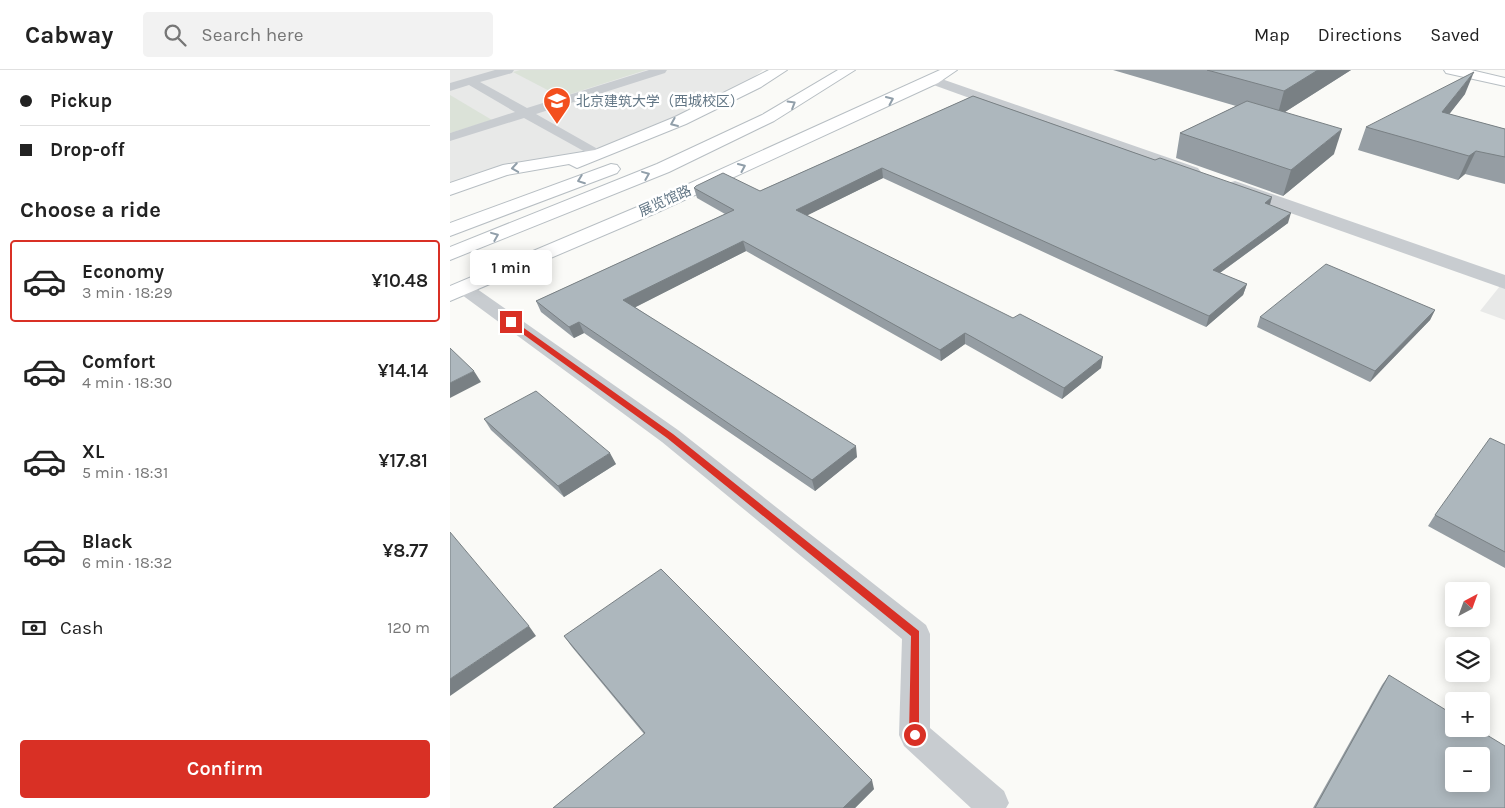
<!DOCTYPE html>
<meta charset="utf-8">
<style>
:root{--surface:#fff;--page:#f2f2f2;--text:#222;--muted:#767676;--line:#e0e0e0;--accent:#d93025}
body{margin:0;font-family:Karla,"Noto Sans SC",sans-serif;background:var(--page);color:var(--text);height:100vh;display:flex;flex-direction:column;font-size:19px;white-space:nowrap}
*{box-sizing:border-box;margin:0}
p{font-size:16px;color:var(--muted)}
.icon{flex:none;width:28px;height:28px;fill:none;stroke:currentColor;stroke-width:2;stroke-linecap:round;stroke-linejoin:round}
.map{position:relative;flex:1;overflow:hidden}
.panel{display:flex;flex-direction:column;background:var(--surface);width:450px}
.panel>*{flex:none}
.guide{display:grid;align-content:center;height:110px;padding:0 20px;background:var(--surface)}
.needle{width:32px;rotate:41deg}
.buttons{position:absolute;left:995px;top:512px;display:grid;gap:10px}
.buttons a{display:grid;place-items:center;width:45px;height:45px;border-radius:5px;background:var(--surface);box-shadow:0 2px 12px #0003;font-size:25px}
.end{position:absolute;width:22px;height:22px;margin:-11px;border:6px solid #d93025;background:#fff;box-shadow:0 0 0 2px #fff}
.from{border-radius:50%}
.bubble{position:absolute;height:35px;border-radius:5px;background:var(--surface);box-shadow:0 2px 12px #0003;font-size:16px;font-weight:600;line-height:35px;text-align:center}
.guide b{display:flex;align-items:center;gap:18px;height:48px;font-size:19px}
.guide b+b{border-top:1px solid var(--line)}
.guide i{width:12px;height:12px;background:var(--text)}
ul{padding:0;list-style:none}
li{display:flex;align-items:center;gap:15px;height:82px;margin:0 10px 8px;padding:0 10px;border:2px solid transparent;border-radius:5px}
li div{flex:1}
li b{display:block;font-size:19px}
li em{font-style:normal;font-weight:600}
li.on{border-color:var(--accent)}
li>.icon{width:45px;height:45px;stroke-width:1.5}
h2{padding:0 20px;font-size:22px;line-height:60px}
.pay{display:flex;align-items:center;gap:12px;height:55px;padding:0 20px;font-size:19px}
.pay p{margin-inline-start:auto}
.action{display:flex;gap:10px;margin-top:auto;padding:10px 20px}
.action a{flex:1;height:58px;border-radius:5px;background:var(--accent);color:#fff;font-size:20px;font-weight:600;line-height:58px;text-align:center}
header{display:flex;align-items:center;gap:30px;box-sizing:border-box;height:70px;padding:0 25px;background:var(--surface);border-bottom:1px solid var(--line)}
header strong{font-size:24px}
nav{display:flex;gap:28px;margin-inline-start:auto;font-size:18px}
.search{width:350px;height:45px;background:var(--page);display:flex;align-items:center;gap:12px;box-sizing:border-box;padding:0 18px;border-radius:5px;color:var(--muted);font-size:19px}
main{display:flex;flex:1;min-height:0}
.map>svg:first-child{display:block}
.built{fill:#e8e9e8}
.green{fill:#dbe2d8}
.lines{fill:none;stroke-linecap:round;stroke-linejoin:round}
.secondary-casing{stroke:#b7bec3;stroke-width:2}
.lane{fill:#c8ccd0;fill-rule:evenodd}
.street{fill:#c8ccd0;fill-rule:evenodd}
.secondary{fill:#fff;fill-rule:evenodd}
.wall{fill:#959da3}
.shaded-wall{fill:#798084}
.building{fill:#adb7bd;stroke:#798084;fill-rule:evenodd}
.oneway{stroke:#919faa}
.route{fill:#d93025}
.labels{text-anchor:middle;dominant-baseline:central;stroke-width:5;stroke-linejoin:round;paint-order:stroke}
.far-poi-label{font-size:14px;fill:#627685;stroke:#fff;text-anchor:start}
.far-street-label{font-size:14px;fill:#627685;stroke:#fff}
</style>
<header>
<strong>Cabway</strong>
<div class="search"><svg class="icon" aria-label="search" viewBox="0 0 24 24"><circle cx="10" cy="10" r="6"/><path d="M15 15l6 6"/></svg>Search here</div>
<nav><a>Map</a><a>Directions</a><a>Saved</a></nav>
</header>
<main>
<section class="panel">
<div class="guide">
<b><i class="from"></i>Pickup</b>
<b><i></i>Drop-off</b>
</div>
<h2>Choose a ride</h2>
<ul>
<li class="on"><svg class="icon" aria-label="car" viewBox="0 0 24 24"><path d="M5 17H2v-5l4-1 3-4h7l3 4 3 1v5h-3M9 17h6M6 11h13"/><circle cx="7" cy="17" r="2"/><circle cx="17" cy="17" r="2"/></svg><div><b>Economy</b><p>3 min · 18:29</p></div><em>¥10.48</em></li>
<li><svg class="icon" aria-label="car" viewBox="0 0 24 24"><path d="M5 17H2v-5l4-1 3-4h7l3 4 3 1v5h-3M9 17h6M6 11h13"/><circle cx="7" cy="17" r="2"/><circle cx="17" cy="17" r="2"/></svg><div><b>Comfort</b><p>4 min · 18:30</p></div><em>¥14.14</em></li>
<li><svg class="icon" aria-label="car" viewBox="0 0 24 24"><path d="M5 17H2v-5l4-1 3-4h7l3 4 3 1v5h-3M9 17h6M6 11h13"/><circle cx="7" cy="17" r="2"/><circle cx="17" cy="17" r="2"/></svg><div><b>XL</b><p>5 min · 18:31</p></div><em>¥17.81</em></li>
<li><svg class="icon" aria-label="car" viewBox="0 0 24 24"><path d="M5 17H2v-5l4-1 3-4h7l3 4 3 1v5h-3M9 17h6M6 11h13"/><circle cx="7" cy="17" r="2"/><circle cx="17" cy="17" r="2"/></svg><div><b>Black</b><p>6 min · 18:32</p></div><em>¥8.77</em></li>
</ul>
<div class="pay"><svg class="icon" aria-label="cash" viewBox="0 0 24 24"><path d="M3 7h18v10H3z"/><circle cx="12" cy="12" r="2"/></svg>Cash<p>120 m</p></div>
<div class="action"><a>Confirm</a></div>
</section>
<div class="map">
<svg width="1055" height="738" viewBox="0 0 1055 738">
<rect width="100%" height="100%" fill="#fafaf7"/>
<g class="built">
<path d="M0 0H313L280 26 148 85 0 114Z"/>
<path d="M1050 216 1055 218V250L1030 241Z"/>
</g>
<g class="green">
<path d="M70 0H196L111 27 63 2Z"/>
<path d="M0 25 42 50 0 63Z"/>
</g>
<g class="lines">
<defs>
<g id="secondary">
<path d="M319 0H337L311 17 236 54 127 98 119 94 57 105 0 125V113L53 95 145 80 225 47Z"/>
<path d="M388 0H405L324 51 219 102 0 190V177L207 94 312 45Z"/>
<path d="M490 0H507L488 13 206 143 0 231V216L192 135Z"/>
<path d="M994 0H1021L1055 8V16L996 3Z"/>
<path d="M161 94 167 95 170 99 167 103 0 166V153Z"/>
</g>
</defs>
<use href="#secondary" class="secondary-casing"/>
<g class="lane">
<path d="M45 0H64L62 3 30 12 77 38 199 0H217L215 3 86 44 153 82 155 85 148 89 74 48 0 71V63L65 42 19 15 0 21V13Z"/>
<path d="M14 213 20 214 228 360 476 555 480 564V658L554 721 559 733 556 738H521L454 676 449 665 452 569 212 372 8 222 5 218 8 214Z"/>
</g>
<g class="street">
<path d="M483 6 748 98 751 102 748 106H736L478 13 476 10Z"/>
<path d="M785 111 1055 205V219L778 121 776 117 778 113Z"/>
</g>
<use href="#secondary" class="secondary"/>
</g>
<g class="wall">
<path d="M663 0H901L835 42 884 84 833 126 726 88 730 63 786 36Z"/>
<path d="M1015 24 999 44 1055 59V114L1015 104 1008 110 908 80 916 57Z"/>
<path d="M523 26 705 90 822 127 820 135 838 153 770 203 797 214 793 225 756 257 433 108 357 145 651 298 612 329 515 274 491 291 296 181 185 237 407 387 365 421 134 263 124 268 91 242 86 231 275 144 247 128 244 118 310 121Z"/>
<path d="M985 240 980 250 920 312 807 257 810 247Z"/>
<path d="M34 349 166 394 114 427 41 360Z"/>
<path d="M1055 375V498L978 456 985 445Z"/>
<path d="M114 566 424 719 405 738H103L194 664 122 577Z"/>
<path d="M939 605 1055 738H863L932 615Z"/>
</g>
<g class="shaded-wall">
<path d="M868 0H901L827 47 834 21Z"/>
<path d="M1024 2 1015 24 983 65 992 42Z"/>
<path d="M892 59 884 84 833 126 841 100Z"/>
<path d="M1026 81 1015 104 1008 110 1019 86Z"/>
<path d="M432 98 433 108 348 150 346 140Z"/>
<path d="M822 127 819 137 815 133Z"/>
<path d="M841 143 838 153 760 210 763 200Z"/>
<path d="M293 171 296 181 178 241 173 230Z"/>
<path d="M797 214 793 225 756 257 759 246Z"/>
<path d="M985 240 980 250 920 312 925 301Z"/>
<path d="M129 252 134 263 124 268 119 257Z"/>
<path d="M515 263V274L491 291 490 280Z"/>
<path d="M653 287 651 298 612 329 614 318Z"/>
<path d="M24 301 31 312 0 328V313Z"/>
<path d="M406 376 407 387 365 421 362 410Z"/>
<path d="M160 383 166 394 114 427 108 416Z"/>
<path d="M79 556 86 566 0 626V609Z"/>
<path d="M422 710 424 719 405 738H393Z"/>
</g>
<g class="building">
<path d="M757 0H868L834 21Z"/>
<path d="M1024 2 992 42 1055 59V87L1026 81 1019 86 916 57Z"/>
<path d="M523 26 705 90 710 88 822 127 815 133 841 143 763 200 797 214 759 246 432 98 346 140 563 248 570 244 653 287 614 318 515 263 490 280 293 171 173 230 406 376 362 410 129 252 119 257 86 231 284 140 244 118 246 116 273 103 310 121Z"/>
<path d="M797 31 892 59 841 100 730 63Z"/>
<path d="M876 194 985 240 925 301 810 247Z"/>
<path d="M0 278 24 301 0 313Z"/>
<path d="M86 321 160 383 108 416 34 349Z"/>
<path d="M1040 368 1055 375V482L985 445Z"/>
<path d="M0 462 79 556 0 609Z"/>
<path d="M211 499 422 710 393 738H103L195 663 114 566Z"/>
<path d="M939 605 1004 645V659H1027L1055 676V738H865ZM1004 686H1031V714H1004Z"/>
</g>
<defs><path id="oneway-chevron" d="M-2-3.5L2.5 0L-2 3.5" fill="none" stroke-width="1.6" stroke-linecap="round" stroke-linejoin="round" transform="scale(1.25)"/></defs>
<g class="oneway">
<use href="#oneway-chevron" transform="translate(440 30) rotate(-24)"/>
<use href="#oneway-chevron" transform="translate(342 34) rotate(-31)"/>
<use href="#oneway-chevron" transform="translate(224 53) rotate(157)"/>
<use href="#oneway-chevron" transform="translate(292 97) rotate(-24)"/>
<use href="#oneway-chevron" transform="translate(65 98) rotate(171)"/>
<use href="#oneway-chevron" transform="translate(196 105) rotate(-22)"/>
<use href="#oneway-chevron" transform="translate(131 110) rotate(159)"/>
<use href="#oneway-chevron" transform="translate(45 166) rotate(-22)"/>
</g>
<path class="route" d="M59 251H64L223 364 469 561V669H461L459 665 461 566 217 368 59 254Z"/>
<defs>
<symbol id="university-pin" viewBox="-11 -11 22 30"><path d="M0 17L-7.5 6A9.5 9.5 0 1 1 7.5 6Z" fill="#f34f1e" stroke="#fff"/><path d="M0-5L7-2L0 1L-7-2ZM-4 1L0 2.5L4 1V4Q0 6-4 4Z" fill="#fff"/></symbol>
</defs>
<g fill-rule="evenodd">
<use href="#university-pin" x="91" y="15" width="32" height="43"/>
</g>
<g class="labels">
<g class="far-poi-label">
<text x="126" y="31">北京建筑大学（西城校区）</text>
</g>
<g class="far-street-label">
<text transform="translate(215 131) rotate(-24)">展览馆路</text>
</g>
</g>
</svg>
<div class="buttons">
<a><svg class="needle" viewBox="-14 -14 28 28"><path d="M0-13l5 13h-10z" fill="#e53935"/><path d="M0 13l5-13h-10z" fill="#767676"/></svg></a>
<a><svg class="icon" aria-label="layers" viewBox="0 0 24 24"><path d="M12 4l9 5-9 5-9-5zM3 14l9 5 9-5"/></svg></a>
<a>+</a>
<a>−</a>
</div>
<i class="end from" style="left:465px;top:665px"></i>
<i class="end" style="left:61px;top:252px"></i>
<div class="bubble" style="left:20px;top:180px;width:82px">1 min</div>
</div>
</main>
